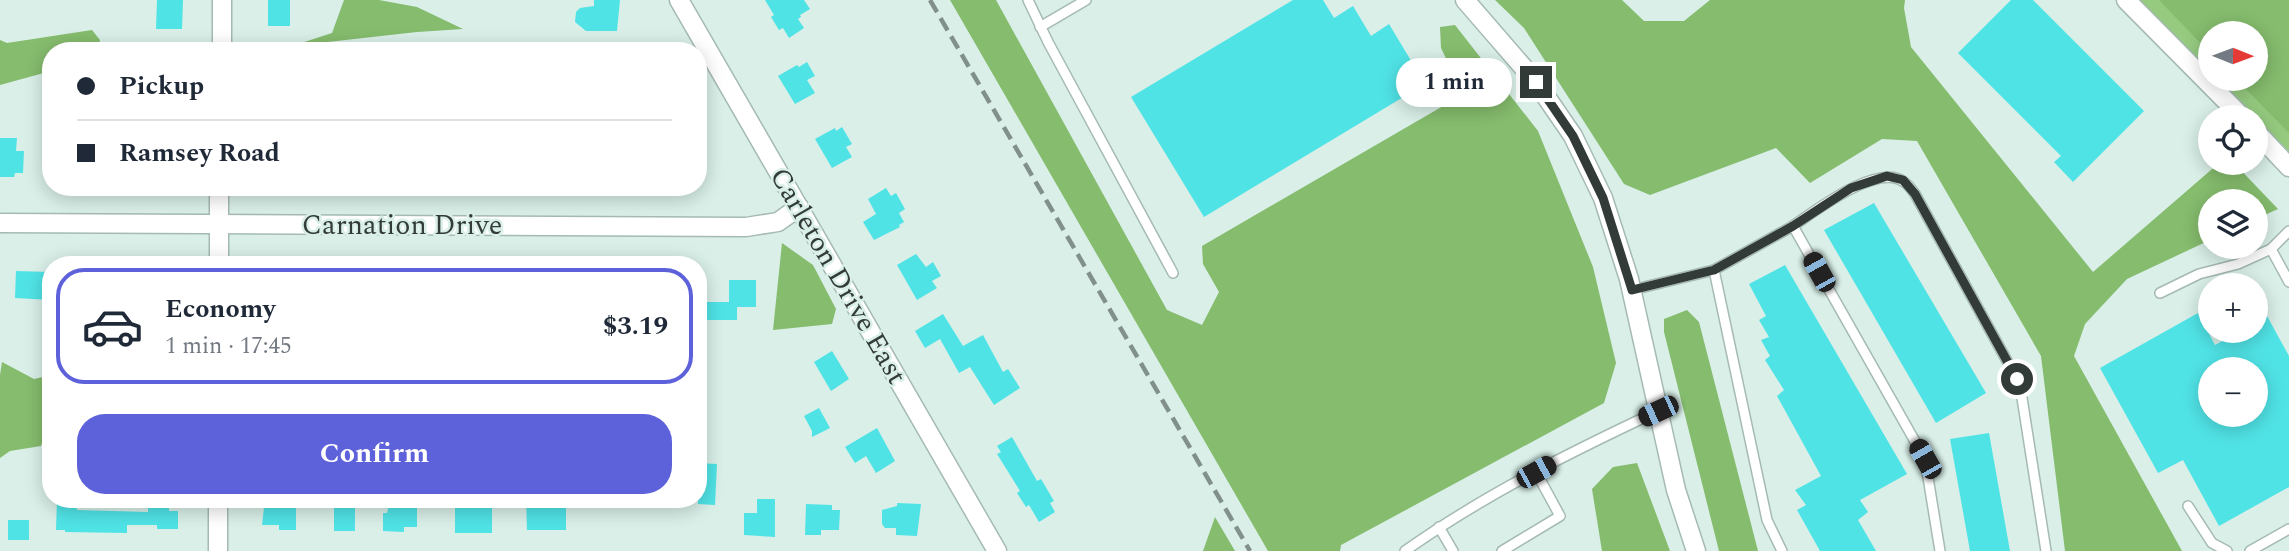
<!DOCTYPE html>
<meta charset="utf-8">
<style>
:root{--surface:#fff;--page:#f2f2f3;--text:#1f2937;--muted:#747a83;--line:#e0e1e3;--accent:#5e62da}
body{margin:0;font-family:Spectral,serif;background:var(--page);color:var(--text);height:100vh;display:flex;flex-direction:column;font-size:26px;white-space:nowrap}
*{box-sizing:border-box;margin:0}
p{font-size:23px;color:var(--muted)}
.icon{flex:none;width:38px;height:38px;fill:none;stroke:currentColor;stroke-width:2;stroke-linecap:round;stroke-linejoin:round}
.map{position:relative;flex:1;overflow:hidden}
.panel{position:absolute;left:42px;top:256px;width:665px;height:252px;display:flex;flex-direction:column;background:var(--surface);border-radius:28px;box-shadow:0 4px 18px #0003}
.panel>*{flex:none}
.guide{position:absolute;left:42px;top:42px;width:665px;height:154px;border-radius:28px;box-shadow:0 4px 18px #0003;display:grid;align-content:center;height:154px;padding:0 35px;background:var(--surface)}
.needle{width:46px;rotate:91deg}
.controls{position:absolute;left:2198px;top:21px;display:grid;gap:14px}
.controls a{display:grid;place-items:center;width:70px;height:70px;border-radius:50%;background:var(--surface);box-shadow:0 4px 18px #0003;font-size:35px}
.end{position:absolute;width:32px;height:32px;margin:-16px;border:9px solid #323b38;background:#fff;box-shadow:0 0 0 4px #fff}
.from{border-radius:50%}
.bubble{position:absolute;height:49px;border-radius:24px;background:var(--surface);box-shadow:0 4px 18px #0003;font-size:23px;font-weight:700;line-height:49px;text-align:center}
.car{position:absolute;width:21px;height:42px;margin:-21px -10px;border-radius:9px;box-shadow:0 0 5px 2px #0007;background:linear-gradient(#222 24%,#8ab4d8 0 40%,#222 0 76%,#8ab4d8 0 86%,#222 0)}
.guide b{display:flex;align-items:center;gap:24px;height:66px;font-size:26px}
.guide b+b{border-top:2px solid var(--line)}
.guide i{width:18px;height:18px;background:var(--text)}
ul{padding:12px 0 0;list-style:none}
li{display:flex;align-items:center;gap:21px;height:116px;margin:0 14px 10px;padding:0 21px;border:4px solid var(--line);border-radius:28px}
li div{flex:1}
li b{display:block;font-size:26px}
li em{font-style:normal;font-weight:700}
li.current{border-color:var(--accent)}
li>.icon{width:63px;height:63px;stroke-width:1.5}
.button{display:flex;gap:14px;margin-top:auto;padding:14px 35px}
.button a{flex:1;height:80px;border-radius:28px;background:var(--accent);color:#fff;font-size:28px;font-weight:700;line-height:80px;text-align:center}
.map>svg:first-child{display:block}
.green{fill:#95ca7f}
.forest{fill:#85bc6d}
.building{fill:#50e3e6;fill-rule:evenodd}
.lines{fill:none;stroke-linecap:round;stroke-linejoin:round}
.lane-casing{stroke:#a5bab4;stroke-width:12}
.street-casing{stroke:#a5bab4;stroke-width:21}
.lane{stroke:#fff;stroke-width:9}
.street{stroke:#fff;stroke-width:18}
.rail{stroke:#81908b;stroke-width:4.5;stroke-dasharray:14 7;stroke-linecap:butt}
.route{stroke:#323b38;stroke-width:9}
.labels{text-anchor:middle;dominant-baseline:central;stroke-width:5;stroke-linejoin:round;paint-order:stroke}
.street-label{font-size:28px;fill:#323b38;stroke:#d9efe8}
</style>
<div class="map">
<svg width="2289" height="551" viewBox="0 0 2289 551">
<rect width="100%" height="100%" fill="#d9efe8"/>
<path class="green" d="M2137 0H2289V152L2216 79H2256V33H2210V73Z"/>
<g class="forest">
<path d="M344 0H379L417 7 463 29 417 32 292 46 332 33Z"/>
<path d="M950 0H996L1167 310 1202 325 1219 292 1203 264 1202 246 1450 102 1457 81 1441 48 1440 27 1455 25 1538 131 1593 267 1616 363 1604 403 1341 545 1340 551H1268Z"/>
<path d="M1495 0H1622L1644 21H1684L1710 0H1905L1904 8 1911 47 2093 272 2219 163H2234L2278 209 2256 219V201H2210V240L2127 279 2085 324 2074 356 2182 551H2065L2041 356 1917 141 1882 139 1810 183 1776 148 1650 195 1624 184 1524 28Z"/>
<path d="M2159 0H2289V133L2236 79H2256V33H2210V53Z"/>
<path d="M92 30 100 40 98 51H51V71L0 85V40L7 43Z"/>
<path d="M782 243 813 265 836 309 832 324 773 330Z"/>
<path d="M1687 310 1699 322 1758 551H1719L1664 332V319Z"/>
<path d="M2 362 34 379 51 375V419L41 446 10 451 0 458V375Z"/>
<path d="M1637 463 1670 551H1602L1592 489 1613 467Z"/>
<path d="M1215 517 1235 551H1203Z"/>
</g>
<g class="building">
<path d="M157 0H183L182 29H156Z"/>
<rect x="268" y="0" width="22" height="26"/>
<path d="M594 0H620L617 31H586L575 22 576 12 580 8 594 6Z"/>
<path d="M765 0H804L810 9 800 15 801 17 798 19 804 28 789 38 783 28 779 30 771 17 774 15Z"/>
<path d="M1293 0H1323L1334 18 1353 6 1371 36 1389 24 1425 84 1204 217 1131 97Z"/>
<path d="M2011 0H2033L2144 111 2073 182 2054 162 2061 156 1958 53Z"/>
<path d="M807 62 815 76 807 80 815 93 795 104 778 76 797 65 799 67Z"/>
<path d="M842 127 852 144 846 147 852 157 832 168 815 139 835 128 836 131Z"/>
<path d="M0 138H17L16 151H24L23 173H15L14 177H0Z"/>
<path d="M886 188 891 196 896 193 905 209 899 213 904 222 899 225 900 227 874 240 863 222 876 214 868 199Z"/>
<path d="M1874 203 1986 393 1936 423 1824 230Z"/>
<path d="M916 254 926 267 933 262 941 276 932 281 937 288 917 300 897 265Z"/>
<path d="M1785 265 1907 474 1860 500 1868 512 1858 520 1876 551H1820L1797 510 1806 505 1795 490 1821 476 1777 396 1784 390 1765 360 1770 356 1761 340 1769 337 1759 320 1766 316 1749 284Z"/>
<path d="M16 271 51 272V300L15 298Z"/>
<path d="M729 280H756V307H737V320H699V302H729Z"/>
<path d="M2198 313 2215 345 2241 331H2256V322L2267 316 2289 356V487L2219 526 2183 460 2158 473 2100 368ZM2210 369H2256V415H2210Z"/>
<path d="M943 314 963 346 983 335 1003 372 1008 369 1020 388 994 405 970 367 959 373 940 339 925 348 915 331Z"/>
<path d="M832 351 849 379 831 391 814 362Z"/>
<path d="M819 408 830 428 812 437V431L804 416Z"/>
<path d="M877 428 895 461 876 473 866 456 855 463 845 447Z"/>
<path d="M1989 433 2010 551H1970L1950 439Z"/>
<path d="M1012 437 1037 481 1041 479 1054 501 1050 503 1055 512 1039 522 1029 505 1026 507 1017 493 1020 491 997 454 1001 452 997 446Z"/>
<path d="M698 463 717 464 715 505 698 504Z"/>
<path d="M57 499H76L77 510 148 512V499H169V511H178V529H157V525H127V533L65 532V530H56Z"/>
<path d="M265 499H296V530H279V525H262Z"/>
<rect x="334" y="499" width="21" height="32"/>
<path d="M526 499H539V507H566V530H527Z"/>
<path d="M757 499H775V537L744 535V513H757Z"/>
<path d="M477 500H487L492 508V533H455V508H470Z"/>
<path d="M390 501H403V505H417V527H404V532L383 531V513H387Z"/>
<path d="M897 503 921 504 917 536 896 535V528H885L882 524V510L897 506Z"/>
<path d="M806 504 832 505V510H840L839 530H821V535H805Z"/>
<rect x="8" y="520" width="21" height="20"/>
</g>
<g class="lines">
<defs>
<g id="lane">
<path d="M1028 0 1048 42 1173 273"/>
<path d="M1040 27 1086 0"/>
<path d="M1793 226C1815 211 1878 162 1904 182 1908 184 1912 190 1915 194L2017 379 2022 398 2046 551"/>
<path d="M2271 249 2289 282"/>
<path d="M1632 290 1714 270"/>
<path d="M2160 293 2199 274 2238 264 2271 249 2289 231"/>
<path d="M2188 506 2212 543 2227 551"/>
<path d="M1439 527 1453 551"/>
<path d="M1405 551C1484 495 1571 452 1658 411"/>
<path d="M1502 551 1560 516 1536 472"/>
<path d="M1782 551 1767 520 1714 270 1793 226 1925 459 1940 551"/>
<path d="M2250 551 2289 529"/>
</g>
<g id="street">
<path d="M679 0 997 551"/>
<path d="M1465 0 1536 82 1573 136 1603 198 1629 279 1676 490 1696 551"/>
<path d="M2126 0 2242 117"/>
<path d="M222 51V0"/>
<path d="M2256 132 2289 167"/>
<path d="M0 223 746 227 778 222 799 207"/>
<path d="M219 264V187"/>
<path d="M218 551V499"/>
</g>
</defs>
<use href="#lane" class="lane-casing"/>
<use href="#street" class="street-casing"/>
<use href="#lane" class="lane"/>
<use href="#street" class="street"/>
<path class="rail" d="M930 0 1250 551"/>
</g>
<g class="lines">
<path class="route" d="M1536 82 1573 136 1603 198 1632 290 1714 270 1793 226 1851 188 1887 176 1903 180 1915 194 2017 379"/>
</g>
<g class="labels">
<g class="street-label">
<text x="402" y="225">Carnation Drive</text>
<text transform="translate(838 276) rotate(60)">Carleton Drive East</text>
</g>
</g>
</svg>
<div class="controls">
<a><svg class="needle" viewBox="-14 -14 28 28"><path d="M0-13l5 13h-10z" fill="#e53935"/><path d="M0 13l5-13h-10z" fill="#747a83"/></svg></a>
<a><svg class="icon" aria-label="locate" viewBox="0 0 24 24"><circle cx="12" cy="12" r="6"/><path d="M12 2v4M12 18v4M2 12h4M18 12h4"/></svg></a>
<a><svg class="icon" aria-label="layers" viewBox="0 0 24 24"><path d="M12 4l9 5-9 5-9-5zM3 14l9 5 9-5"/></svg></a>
<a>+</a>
<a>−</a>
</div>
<i class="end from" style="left:2017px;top:379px"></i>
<i class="end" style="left:1536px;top:82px"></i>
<div class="bubble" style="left:1396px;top:58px;width:116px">1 min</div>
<i class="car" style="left:1819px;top:272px;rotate:331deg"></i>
<i class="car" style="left:1658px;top:411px;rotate:245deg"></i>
<i class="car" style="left:1925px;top:459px;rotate:330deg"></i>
<i class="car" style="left:1536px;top:472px;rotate:61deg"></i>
<div class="guide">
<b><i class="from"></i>Pickup</b>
<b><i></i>Ramsey Road</b>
</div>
<section class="panel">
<ul>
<li class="current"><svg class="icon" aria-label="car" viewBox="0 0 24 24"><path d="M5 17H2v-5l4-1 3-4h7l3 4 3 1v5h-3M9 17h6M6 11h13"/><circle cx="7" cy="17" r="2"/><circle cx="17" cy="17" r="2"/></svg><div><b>Economy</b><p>1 min · 17:45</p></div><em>$3.19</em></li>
</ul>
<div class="button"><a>Confirm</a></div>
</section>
</div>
